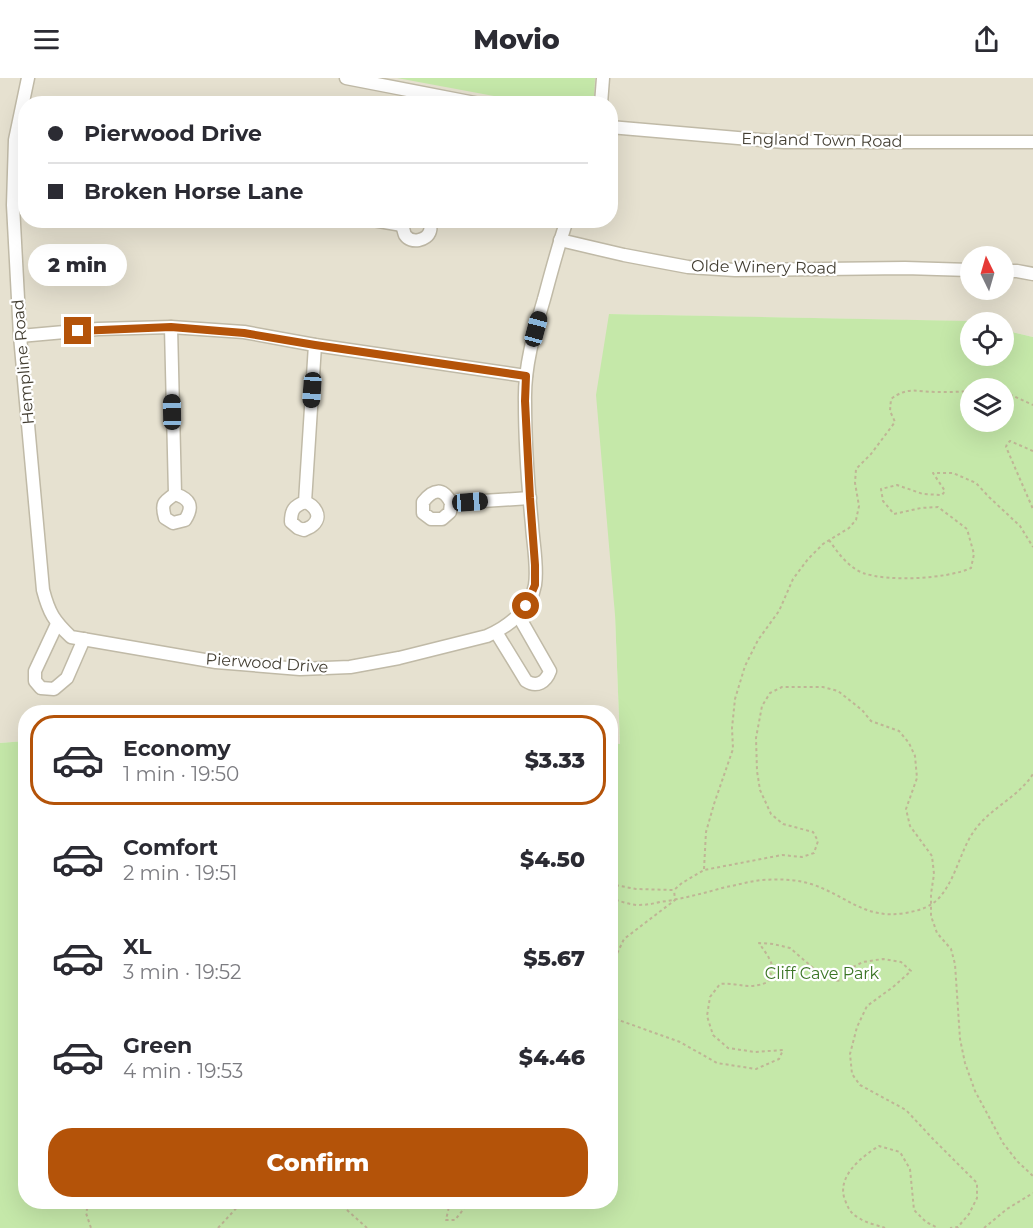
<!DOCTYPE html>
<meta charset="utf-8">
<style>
:root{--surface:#fff;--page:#f7f7f7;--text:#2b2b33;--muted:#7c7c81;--line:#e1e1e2;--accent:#b45309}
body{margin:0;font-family:Montserrat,sans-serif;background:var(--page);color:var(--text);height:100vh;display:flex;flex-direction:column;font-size:22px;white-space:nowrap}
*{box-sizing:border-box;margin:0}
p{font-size:20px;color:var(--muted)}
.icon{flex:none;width:33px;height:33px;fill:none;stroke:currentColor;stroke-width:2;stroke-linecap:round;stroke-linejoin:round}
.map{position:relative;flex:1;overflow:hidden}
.details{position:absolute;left:18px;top:627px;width:600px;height:504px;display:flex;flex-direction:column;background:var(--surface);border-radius:24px;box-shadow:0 6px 24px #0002}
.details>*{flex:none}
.hud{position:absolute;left:18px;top:18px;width:600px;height:132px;border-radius:24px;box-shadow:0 6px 24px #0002;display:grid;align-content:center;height:132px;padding:0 30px;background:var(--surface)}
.needle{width:39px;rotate:355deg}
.tools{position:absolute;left:960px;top:168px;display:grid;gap:12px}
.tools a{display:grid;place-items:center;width:54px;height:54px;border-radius:50%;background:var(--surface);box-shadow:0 6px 24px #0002;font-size:30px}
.end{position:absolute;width:27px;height:27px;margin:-14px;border:8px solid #b45309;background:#fff;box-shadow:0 0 0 3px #fff}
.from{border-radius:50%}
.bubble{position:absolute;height:42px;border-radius:21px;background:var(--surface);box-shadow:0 6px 24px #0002;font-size:20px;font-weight:800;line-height:42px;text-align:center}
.car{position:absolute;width:18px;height:36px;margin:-18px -9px;border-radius:8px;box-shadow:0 0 4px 2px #0007;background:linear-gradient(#222 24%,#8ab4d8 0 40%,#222 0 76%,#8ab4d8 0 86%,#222 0)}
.hud b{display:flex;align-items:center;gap:21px;height:57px;font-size:22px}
.hud b+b{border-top:2px solid var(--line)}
.hud i{width:15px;height:15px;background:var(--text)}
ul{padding:10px 0 0;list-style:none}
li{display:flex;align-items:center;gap:18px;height:90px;margin:0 12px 9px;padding:0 18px;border:3px solid transparent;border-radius:24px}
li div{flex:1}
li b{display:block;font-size:22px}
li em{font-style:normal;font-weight:800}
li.on{border-color:var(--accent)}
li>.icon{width:54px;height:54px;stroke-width:1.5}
.button{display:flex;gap:12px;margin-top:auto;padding:12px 30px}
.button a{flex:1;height:69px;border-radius:24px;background:var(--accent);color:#fff;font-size:24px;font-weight:800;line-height:69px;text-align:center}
header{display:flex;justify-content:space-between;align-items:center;height:78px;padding:0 30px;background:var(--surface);font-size:27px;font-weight:800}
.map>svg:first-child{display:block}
.residential{fill:#e6e1d0;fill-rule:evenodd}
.green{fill:#c5e8a9;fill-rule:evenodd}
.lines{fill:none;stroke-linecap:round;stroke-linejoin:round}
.minor-casing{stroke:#c0baa7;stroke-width:15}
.path{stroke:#bfb595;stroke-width:2;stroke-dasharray:3 3;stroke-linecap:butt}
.minor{stroke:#fff;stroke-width:12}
.route{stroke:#b45309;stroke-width:8}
.labels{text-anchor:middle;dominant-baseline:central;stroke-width:4.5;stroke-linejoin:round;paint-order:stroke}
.street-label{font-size:16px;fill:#433e32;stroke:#fff}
.park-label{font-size:16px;fill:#3b7525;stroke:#fff}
</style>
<header><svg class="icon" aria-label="menu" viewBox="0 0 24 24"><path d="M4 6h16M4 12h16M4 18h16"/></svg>Movio<svg class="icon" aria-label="share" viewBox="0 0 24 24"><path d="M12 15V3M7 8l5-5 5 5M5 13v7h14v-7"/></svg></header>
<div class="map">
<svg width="1033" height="1150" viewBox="0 0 1033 1150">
<rect width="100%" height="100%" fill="#f1eee2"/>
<path class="residential" d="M0 0H1033V259L1004 252V244L609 236 615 537 620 666 611 665 610 634H26L25 663 0 665ZM26 26H610V142H26ZM970 178H1004V212H970Z"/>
<g class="green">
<path d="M397 0H595L594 25H532Z"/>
<path d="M609 236 969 243 975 244H970V278H1004V252L1033 259V1150H0V665L25 663 26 1124H610L611 665 620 666 615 537 596 317ZM970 310H1004V344H970Z"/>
</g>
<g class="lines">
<defs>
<g id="minor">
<path d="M28 0 15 62 13 127 20 258 43 512C49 535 54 543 71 559L216 584 300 591 350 589 399 580 487 558C508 549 531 531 535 507 538 489 533 465 532 447 528 407 525 365 525 324 524 289 534 255 544 221 551 195 558 168 567 142"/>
<path d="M346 0 480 26"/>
<path d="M601 26 603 0"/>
<path d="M610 49 784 64H1033"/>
<path d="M373 142 402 147"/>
<path d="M405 142 402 147C403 149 404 155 405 157 411 166 427 163 430 153 431 150 430 145 429 142"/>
<path d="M560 162 624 177 688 189 735 192 905 190 970 192"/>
<path d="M1004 193H1017L1033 196"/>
<path d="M171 249 175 416C163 424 161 426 165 440L173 445 185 442C194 428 190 421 175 416"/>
<path d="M20 258 98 251 171 249 244 254 315 267 526 298"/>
<path d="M305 424C314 427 323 438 313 447 310 450 307 450 304 452L298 450 291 444C291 432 294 428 305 424L315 267"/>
<path d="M451 425 450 434 442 441H431L423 435V424C433 411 443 409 451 425L530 420"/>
<path d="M57 546 35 593V603L41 610 54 611 67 600 84 561"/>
<path d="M496 554 526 603C537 610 546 604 550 593L518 537"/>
</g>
</defs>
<use href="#minor" class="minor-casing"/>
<g class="path">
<path d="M1004 315 1011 317 1033 327"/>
<path d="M1033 373 1010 363 1007 366 1006 369 1033 431"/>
<path d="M829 462C838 475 848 489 863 495 888 504 947 501 971 490L974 476 967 451 950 438 938 429 921 430 894 436 883 423 881 411 897 407 923 416 942 417 945 413 933 395H953L976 405 989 419 1020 448 1033 469"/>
<path d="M704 791 706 754 714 726 733 671 732 650 735 621 745 588 758 562 779 533 793 501 808 481 823 466 849 450 856 442 859 428 855 405 856 391 871 376 895 344 890 333 891 321C908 308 917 314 937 314 948 314 959 314 970 313"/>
<path d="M610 806 636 811 674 812 682 805 704 792 782 777 802 779 814 775 818 763 813 754 783 746 771 736 760 712 757 693 756 660 762 628 770 615 782 609H823L838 613 862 632 871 643 899 653 909 665 915 678 917 700 906 731 910 748 932 778 934 796 931 816V838L937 855 951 871 955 886 960 961 965 985 975 1013 1003 1065 1017 1083 1033 1098"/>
<path d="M610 820C619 823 628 826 637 827 645 827 652 826 660 824 682 821 704 815 726 809 738 807 750 803 762 802 779 801 795 801 811 806 846 817 864 842 905 835 917 833 929 830 938 821 957 801 960 770 977 749 993 729 1019 718 1033 696"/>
<path d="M613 940 611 907 613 884 624 861 675 822 674 812"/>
<path d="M610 942 613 940 680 964 717 985 756 991 779 981 783 972 755 974 728 970 713 957 707 938 710 919 720 906C740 904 746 913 768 904L773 889 768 878 759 865 773 866 790 870 819 895 835 903 845 902 853 889 863 884 883 881 901 884 911 893 893 909 867 928 857 949 850 976 852 996 860 1007 906 1032 933 1061 977 1105V1120L969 1136 958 1149 950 1150"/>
<path d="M89 1124 86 1135 91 1150"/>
<path d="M338 1124 367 1150"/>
<path d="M450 1124 446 1142H455L466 1128 468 1124"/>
<path d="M218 1150 242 1124"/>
<path d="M885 1150C877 1147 866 1145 859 1140 851 1136 848 1130 845 1122 836 1099 861 1079 879 1068L900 1074 910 1091 914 1132 926 1144 938 1150"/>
<path d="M984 1150 1007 1131 1033 1115"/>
</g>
<use href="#minor" class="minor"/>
</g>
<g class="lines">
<path class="route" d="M78 253 171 249 244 255 315 267 526 298 525 323 530 420 535 487V507L526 528"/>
</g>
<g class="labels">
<g class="street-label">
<text transform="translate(822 62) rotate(1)">England Town Road</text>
<text transform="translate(764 189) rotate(1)">Olde Winery Road</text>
<text transform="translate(23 284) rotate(-95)">Hempline Road</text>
<text transform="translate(267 585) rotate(4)">Pierwood Drive</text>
</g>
<g class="park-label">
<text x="822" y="895">Cliff Cave Park</text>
</g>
</g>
</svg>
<div class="tools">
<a><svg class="needle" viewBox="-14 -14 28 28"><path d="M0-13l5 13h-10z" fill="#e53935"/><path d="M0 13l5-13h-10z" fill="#7c7c81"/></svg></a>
<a><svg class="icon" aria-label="locate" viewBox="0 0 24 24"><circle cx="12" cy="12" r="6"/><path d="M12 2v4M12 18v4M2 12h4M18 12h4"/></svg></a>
<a><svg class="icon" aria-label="layers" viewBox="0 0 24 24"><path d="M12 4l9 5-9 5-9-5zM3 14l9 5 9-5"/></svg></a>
</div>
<i class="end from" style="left:526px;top:528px"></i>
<i class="end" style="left:78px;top:253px"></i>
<div class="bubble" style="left:28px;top:166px;width:99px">2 min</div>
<i class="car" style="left:536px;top:251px;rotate:15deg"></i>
<i class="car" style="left:312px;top:312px;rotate:184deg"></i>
<i class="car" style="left:172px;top:334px;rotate:359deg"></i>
<i class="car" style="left:470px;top:424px;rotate:86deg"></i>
<div class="hud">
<b><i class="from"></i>Pierwood Drive</b>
<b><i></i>Broken Horse Lane</b>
</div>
<section class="details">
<ul>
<li class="on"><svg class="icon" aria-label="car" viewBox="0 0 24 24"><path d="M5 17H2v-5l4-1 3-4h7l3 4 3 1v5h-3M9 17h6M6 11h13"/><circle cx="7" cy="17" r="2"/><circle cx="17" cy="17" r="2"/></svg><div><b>Economy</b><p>1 min · 19:50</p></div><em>$3.33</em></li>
<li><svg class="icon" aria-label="car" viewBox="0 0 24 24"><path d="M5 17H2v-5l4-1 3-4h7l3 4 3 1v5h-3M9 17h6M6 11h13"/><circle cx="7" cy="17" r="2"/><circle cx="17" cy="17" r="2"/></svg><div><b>Comfort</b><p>2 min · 19:51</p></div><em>$4.50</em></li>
<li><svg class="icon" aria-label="car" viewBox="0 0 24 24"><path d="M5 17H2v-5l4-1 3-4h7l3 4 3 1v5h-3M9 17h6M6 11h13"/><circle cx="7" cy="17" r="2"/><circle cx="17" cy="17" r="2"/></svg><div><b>XL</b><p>3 min · 19:52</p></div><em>$5.67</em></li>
<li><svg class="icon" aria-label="car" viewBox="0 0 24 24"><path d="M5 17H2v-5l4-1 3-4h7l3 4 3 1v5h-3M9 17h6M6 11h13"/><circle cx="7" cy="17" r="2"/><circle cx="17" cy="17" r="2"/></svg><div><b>Green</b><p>4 min · 19:53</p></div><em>$4.46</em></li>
</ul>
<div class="button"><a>Confirm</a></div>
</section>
</div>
